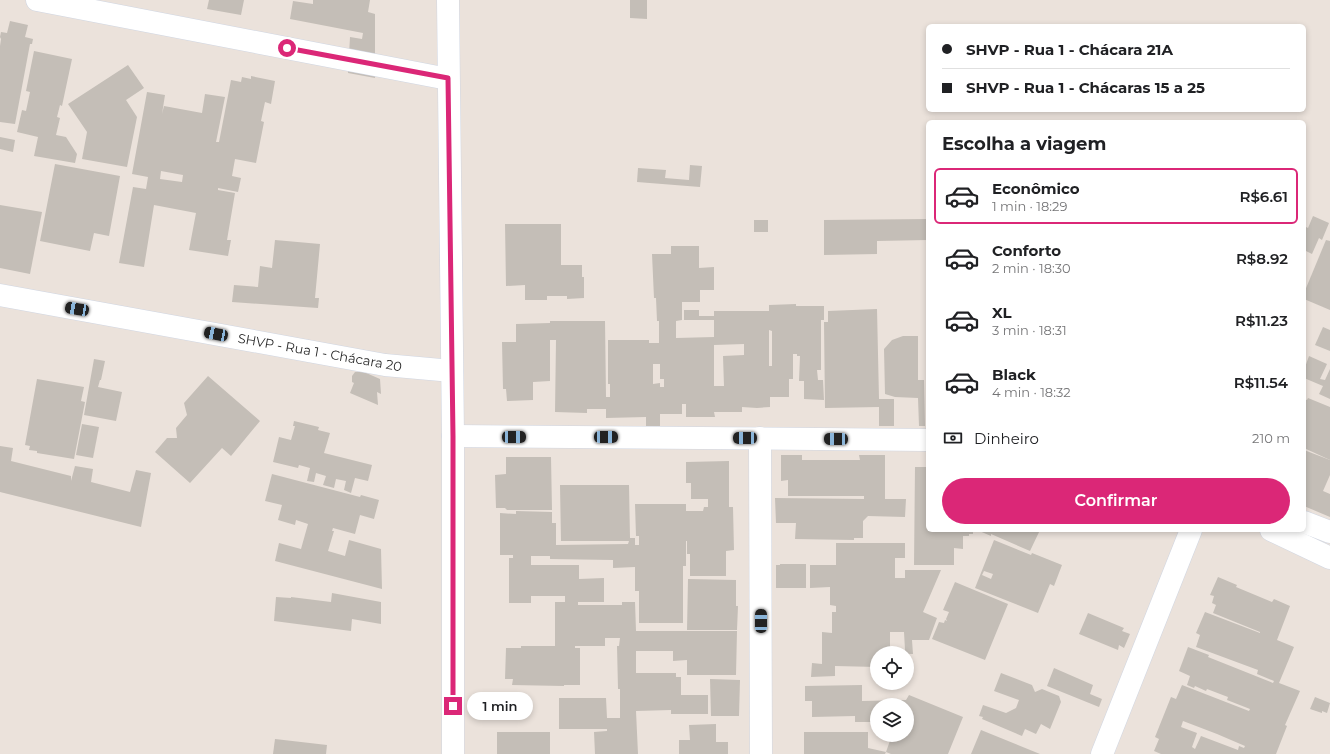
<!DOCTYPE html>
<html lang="pt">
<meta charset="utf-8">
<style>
:root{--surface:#fff;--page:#f6f6f6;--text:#202124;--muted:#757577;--line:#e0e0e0;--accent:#db2777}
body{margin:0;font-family:Montserrat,sans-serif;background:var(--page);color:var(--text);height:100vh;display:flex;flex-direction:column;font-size:15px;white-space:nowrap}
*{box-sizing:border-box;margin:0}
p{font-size:13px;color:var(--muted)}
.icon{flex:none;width:22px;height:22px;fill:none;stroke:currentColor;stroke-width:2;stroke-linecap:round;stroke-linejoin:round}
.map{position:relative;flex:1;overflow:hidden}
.details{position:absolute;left:926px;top:120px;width:380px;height:412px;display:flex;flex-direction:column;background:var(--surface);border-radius:6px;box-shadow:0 2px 6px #0003}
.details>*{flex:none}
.top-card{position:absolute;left:926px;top:24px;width:380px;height:88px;border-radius:6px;box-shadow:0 2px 6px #0003;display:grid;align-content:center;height:88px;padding:0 16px;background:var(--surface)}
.buttons{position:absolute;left:870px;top:646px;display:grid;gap:8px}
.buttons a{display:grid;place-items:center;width:44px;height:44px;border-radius:50%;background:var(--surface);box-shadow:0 2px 6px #0003;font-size:20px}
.end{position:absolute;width:18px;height:18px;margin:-9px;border:5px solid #db2777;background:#fff;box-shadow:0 0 0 2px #fff}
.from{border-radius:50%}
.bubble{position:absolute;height:28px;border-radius:14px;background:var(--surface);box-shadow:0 2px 6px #0003;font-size:13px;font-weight:600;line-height:28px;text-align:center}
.car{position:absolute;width:12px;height:24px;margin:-12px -6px;border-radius:5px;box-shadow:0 0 3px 1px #0007;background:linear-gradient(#222 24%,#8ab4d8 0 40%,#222 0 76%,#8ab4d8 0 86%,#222 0)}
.top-card b{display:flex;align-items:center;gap:14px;height:38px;font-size:15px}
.top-card b+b{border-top:1px solid var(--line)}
.top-card i{width:10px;height:10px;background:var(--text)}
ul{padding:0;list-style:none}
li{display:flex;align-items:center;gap:12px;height:56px;margin:0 8px 6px;padding:0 8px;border:2px solid transparent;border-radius:6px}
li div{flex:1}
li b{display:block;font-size:15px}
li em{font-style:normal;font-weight:600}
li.active{border-color:var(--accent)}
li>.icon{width:36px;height:36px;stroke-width:1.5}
h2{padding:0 16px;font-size:18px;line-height:48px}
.pay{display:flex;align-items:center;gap:10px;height:44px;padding:0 16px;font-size:15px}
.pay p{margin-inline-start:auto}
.button{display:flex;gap:8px;margin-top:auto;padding:8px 16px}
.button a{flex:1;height:46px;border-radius:24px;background:var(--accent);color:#fff;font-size:16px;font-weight:600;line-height:46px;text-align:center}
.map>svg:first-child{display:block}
.building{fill:#c4beb7;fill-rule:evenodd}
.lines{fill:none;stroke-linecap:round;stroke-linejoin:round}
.minor-casing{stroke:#d0d6e2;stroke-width:23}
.minor{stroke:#fff;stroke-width:22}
.route{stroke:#db2777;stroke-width:5}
.labels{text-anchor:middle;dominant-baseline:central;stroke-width:3;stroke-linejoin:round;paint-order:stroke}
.street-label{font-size:13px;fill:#292929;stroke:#fff}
</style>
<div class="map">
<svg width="1330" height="754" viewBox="0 0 1330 754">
<rect width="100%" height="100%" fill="#ebe2db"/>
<g class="building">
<path d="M209 0H244L241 15 207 9Z"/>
<path d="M313 0H370L368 12 375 14V78L348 73 350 37 362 39 363 33 290 19 293 1 313 4Z"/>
<path d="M630 0H647V19L630 18Z"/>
<path d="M10 21 28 25 25 37 33 39 32 44H30L15 124 0 122V46L1 39 0 37 1 32 7 33Z"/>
<path d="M34 51 72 59 62 106 60 105 57 117 60 118 56 135 66 137 77 154 75 163 34 156 38 137 17 132 22 110 26 111 30 92 26 91Z"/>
<path d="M128 65 144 88 126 100 137 117 127 167 82 159 87 132 68 104Z"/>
<path d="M251 76 275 81 271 104 265 102 261 121 264 122 256 163 235 159 232 176 241 178 238 192 218 188V190L235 193 227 240H231L228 256 189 250 196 213 154 205 144 267 119 263 133 187 146 189 148 177 132 174 147 92 165 95 162 114 164 106 202 113 205 94 225 97 216 142H219L231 80 241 82 242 77 251 79ZM161 171 183 175 182 182 160 179Z"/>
<path d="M0 137 15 140 13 152 0 149Z"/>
<path d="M55 164 120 176 109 236 94 233 90 251 40 241Z"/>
<path d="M690 165 702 166 700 187 637 182 638 168 666 170 665 178 689 180Z"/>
<path d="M0 205 42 212 30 274 0 268Z"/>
<path d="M1313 216 1329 223 1322 240 1319 238 1312 254 1306 251 1304 256V226L1308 228Z"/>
<path d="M928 219V240L877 241V254L824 255V220Z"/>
<rect x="754" y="220" width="14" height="12"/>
<path d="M505 224H561V265H582V277H584V298L567 299V296H547V300H525V285L506 286Z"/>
<path d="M275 240 320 244 315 298H319L318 308 232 302 234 285 258 287 260 266 272 268Z"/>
<path d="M1326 240 1330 241V310L1304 299V293Z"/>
<path d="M671 246H699V268L714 267V290H700V302H682V320L676 321V338L714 337V320H684V310H699V316H714V311H769V305L796 304V306H824V320H821V370H817L818 380H823L824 400 804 399V381H799L800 356H797V354H793V379H789V397H770V407L757 408 742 407V412H714L715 417H686V404H682V414H660V426H646V417L606 418V409H587V413L555 412 556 340H550V381L533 382V400L507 401 506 389H503L502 342H516V324L550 323V321H605L606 397H610V384H608V340H649V343H659V321H657L656 298H654L652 254H671ZM769 330 772 331V366H769ZM744 344V355L723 356 724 386H714V345ZM653 364H660V379H664V387H660V383L653 384Z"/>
<path d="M877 309 879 399H894V426H879V407L825 408 824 322H828V311Z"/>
<path d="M1323 327 1330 330V351L1315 345Z"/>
<path d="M903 336H918V380H924L925 426H919L918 398 895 397 885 394 884 349 892 340Z"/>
<path d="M1309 356 1327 364 1320 379 1325 380 1330 369V399L1319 394 1323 386 1304 378V370Z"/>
<path d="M94 359 105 361 101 380H100L98 387 122 392 116 421 84 415Z"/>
<path d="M355 372H364L380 379 381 394 377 392 378 405 350 393 354 383 352 382V376Z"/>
<path d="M208 376 260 421 231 456 222 448 190 483 155 452 167 438H177L176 428 187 415 184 403Z"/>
<path d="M37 379 84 387 81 401 85 402 74 459 37 453V451L29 450 30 446 25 445Z"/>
<path d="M1308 398 1330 407V460L1304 448V399L1307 400Z"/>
<path d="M294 421 319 427 318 430 330 433 324 453 372 465 368 481 355 478 351 493 344 490 346 481 336 479 334 488 323 485 326 476 316 473 314 482 307 481 310 468 299 465 298 468 273 462 279 437 291 440 295 426H293Z"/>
<path d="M82 424 99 427 93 458 76 455Z"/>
<path d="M0 446 13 448 11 461 71 476V481L75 466 93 469 91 482 130 492 136 470 151 473 141 527 0 492Z"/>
<path d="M1304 450 1330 460V475L1323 491 1330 494V517L1304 506Z"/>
<path d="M781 455H802V460H860L859 455H885V499H906L905 517 868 516 863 521V538H854V540L795 539 796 523H776L775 498 864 499V496H788V480L781 481Z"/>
<path d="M506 457H551L552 510H507L505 508H496L495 475 506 474Z"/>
<path d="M729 461V507H733L734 550 726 551V576H690V554H687V541H686V566H683V623H639V591H635V567L613 568V560L550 559V556H531V565H579V579L604 578V602H578V605H622V602H635L636 631H737L736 675H687V660L673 661V651H636V673H676V677H681V695H708V714H671V710L636 711 638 754H595L594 732 607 731V729H559V698H606L607 718H620V689H618L617 646H619L620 638H605V646H575V648H580V685H564V686L512 685 513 679H505L506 648H521V646H555V602H565V596H531V603H509V558H513V555H500V513L516 514V511L552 512V523H556V545L628 544 629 541H561L560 485H629L630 538H635V545H639V536H636L635 504H686V511H703L704 507H708V499H691V483H686V462Z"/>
<path d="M915 467H928V530H973V534H969V536H963V549L954 548V565H914Z"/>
<path d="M272 474 360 497 361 495 379 500 374 519 360 515 355 534 333 528 332 531H334L328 551 345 556 349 540 381 549 382 589 275 561 279 543 301 549 308 524 296 520 295 525 278 520 282 505 265 501Z"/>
<path d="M977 530H1040L1030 551 991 534V536Z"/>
<path d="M994 540 1031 555 1032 553 1062 565 1054 586 1050 584 1038 613 975 588ZM984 571 993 574 991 579 982 575Z"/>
<path d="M836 543H905V558H895V578H905V570H941L923 612 937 618 929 640H912L913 654 877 653V667L835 666V676L811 677 812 663 822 664V632L832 633V612H836V606L830 605V587L810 588V565H836ZM890 632H904L905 650H890Z"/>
<path d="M780 564H806V588H776V565H780Z"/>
<path d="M1218 577 1237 585 1236 587 1272 602 1274 599 1290 606 1277 640 1294 647 1279 683 1300 691 1285 725 1287 726 1276 754H1161L1154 751 1159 739 1155 737 1171 697 1176 699 1182 685 1249 711 1250 709 1227 700 1228 697 1207 689 1206 691 1195 686 1194 688 1187 685 1190 676 1179 671 1188 647 1209 655 1208 657 1273 683 1274 681 1257 674 1258 670 1196 647 1200 635 1196 633 1205 612 1260 633V632L1213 613 1216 605 1212 603 1214 596 1210 595ZM1183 721 1217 734 1245 746 1244 748 1239 746 1238 750 1201 736 1195 749 1192 747 1197 733 1181 727Z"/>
<path d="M688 579 736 580V606H738L737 630H687Z"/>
<path d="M955 582 1008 604 985 660 932 639 939 622 944 623 945 620 947 621 946 619 949 612 943 610Z"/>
<path d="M332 593 381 602V624L352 619 351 631 274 621 276 597 291 598V597L331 602Z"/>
<path d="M1088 613 1124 628 1122 631 1130 634 1124 648 1119 645 1118 650 1079 634Z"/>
<path d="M1054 668 1093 685 1090 694 1102 699 1099 707 1047 686Z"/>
<path d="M1001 673 1032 685 1035 692 1042 689 1059 696 1061 702 1050 729 1041 724 1036 734 1025 729 1022 736 982 719 983 717 979 716 983 705 1006 713 1016 708 1019 700 994 691Z"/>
<path d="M710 679 740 680 739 716H711Z"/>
<path d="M862 685V701L906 700 909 695 963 717 948 754H891L886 752 885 754H804V732H868V748L886 752 892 735H907V705H877V722H855V716L812 717V701H805V686Z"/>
<path d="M1315 697 1330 703 1327 713 1322 711V713L1310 709Z"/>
<path d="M716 724V742H728V754H679V740H690L689 725Z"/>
<path d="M981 730 1040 754H971Z"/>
<rect x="497" y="732" width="53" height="22"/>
<path d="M275 739 327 745 326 754H273Z"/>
</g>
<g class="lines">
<defs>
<g id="minor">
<path d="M37 0 448 79"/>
<path d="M448 0 453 436V754"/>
<path d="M0 295 385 365 452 371"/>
<path d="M453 436 928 440"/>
<path d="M760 438 761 754"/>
<path d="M1304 522 1330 532"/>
<path d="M1271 530 1330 558"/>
<path d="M1102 754 1191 530"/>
</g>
</defs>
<use href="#minor" class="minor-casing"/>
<use href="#minor" class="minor"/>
</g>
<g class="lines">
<path class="route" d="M287 48 448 78 453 436V706"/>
</g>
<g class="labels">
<g class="street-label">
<text transform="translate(320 352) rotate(10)">SHVP - Rua 1 - Chácara 20</text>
</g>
</g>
</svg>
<div class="buttons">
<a><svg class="icon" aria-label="locate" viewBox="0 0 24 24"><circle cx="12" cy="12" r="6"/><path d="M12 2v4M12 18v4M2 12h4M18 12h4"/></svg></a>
<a><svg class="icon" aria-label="layers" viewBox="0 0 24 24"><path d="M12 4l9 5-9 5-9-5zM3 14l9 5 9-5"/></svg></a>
</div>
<i class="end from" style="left:287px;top:48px"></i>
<i class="end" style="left:453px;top:706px"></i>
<div class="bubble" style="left:467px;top:692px;width:66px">1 min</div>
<i class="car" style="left:77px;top:309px;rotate:280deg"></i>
<i class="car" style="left:216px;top:334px;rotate:281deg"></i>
<i class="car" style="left:514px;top:437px;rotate:90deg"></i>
<i class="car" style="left:606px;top:437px;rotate:90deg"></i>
<i class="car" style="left:745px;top:438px;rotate:270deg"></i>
<i class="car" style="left:836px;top:439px;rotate:271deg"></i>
<i class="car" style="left:761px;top:621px;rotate:0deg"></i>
<div class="top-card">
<b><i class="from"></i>SHVP - Rua 1 - Chácara 21A</b>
<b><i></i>SHVP - Rua 1 - Chácaras 15 a 25</b>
</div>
<section class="details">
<h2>Escolha a viagem</h2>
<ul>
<li class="active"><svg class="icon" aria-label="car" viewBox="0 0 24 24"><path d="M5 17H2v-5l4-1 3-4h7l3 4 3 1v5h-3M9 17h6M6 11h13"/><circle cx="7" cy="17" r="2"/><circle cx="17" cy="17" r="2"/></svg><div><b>Econômico</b><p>1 min · 18:29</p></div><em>R$6.61</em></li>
<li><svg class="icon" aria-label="car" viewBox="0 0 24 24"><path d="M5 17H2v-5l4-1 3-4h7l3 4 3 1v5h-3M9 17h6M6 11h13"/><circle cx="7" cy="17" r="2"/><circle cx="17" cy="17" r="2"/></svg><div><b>Conforto</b><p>2 min · 18:30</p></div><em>R$8.92</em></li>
<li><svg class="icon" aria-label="car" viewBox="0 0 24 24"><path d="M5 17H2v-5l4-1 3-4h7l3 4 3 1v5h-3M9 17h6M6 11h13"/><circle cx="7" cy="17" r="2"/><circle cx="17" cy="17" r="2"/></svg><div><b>XL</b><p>3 min · 18:31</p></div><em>R$11.23</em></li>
<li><svg class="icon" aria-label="car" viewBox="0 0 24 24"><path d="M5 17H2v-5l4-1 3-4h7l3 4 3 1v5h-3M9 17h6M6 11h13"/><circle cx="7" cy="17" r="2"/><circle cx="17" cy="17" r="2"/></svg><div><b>Black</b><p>4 min · 18:32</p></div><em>R$11.54</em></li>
</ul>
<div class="pay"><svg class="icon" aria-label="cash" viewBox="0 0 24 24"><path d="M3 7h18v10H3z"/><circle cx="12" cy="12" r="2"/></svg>Dinheiro<p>210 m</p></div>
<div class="button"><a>Confirmar</a></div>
</section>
</div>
